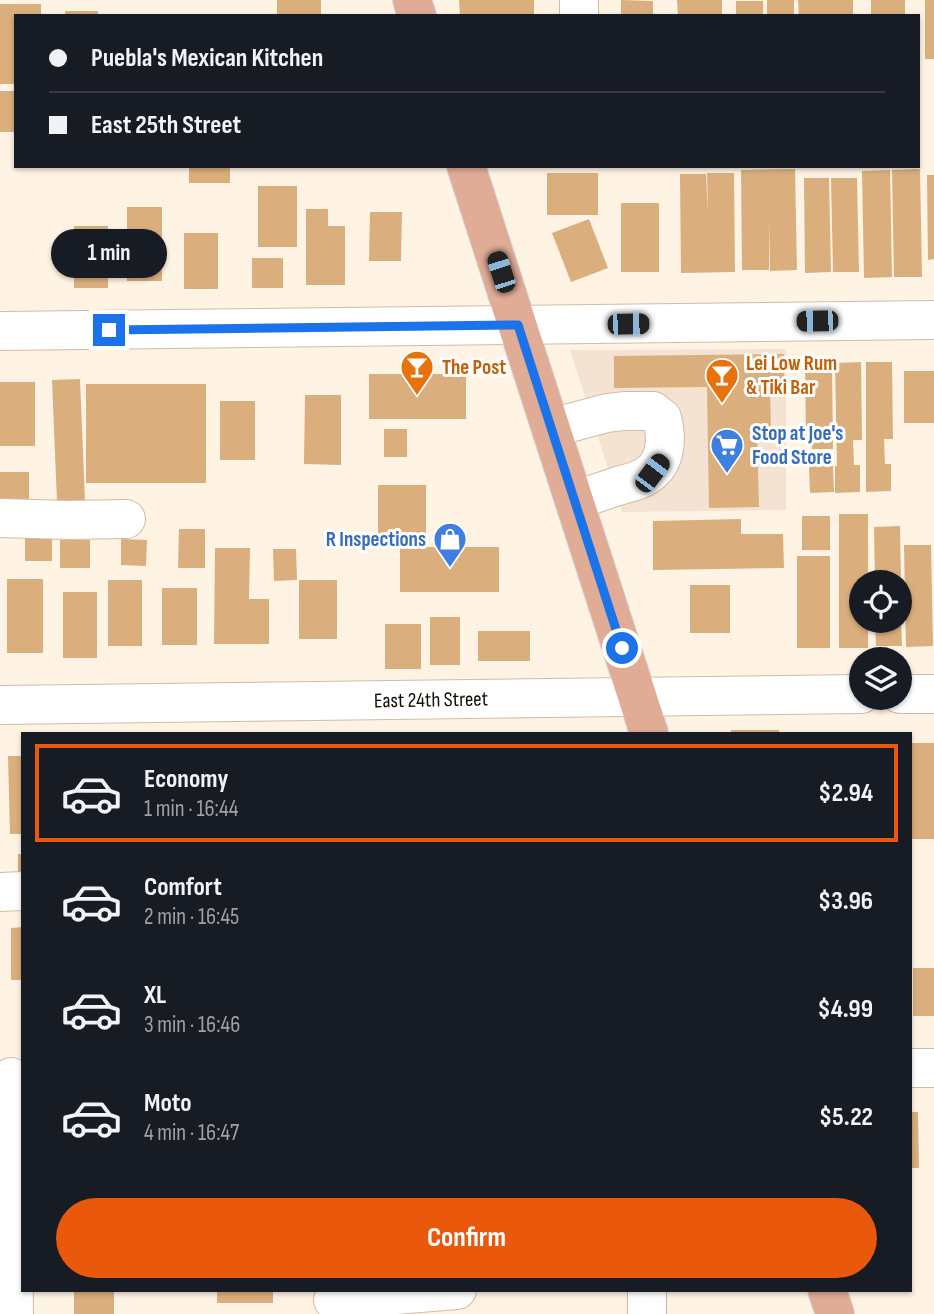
<!DOCTYPE html>
<meta charset="utf-8">
<style>
:root{--surface:#171b24;--page:#20242c;--text:#f1f3f6;--muted:#9ea1a6;--line:#363941;--accent:#ea580c}
body{margin:0;font-family:"Sofia Sans Condensed",sans-serif;background:var(--page);color:var(--text);height:100vh;display:flex;flex-direction:column;font-size:26px;white-space:nowrap}
*{box-sizing:border-box;margin:0}
p{font-size:23px;color:var(--muted)}
.icon{flex:none;width:38px;height:38px;fill:none;stroke:currentColor;stroke-width:2;stroke-linecap:round;stroke-linejoin:round}
.map{position:relative;flex:1;overflow:hidden}
.drawer{position:absolute;left:21px;top:732px;width:891px;height:560px;display:flex;flex-direction:column;background:var(--surface);border-radius:0px;box-shadow:0 2px 5px #0004}
.drawer>*{flex:none}
.banner{position:absolute;left:14px;top:14px;width:906px;height:154px;border-radius:0px;box-shadow:0 2px 5px #0004;display:grid;align-content:center;height:154px;padding:0 35px;background:var(--surface)}
.fabs{position:absolute;left:849px;top:570px;display:grid;gap:14px}
.fabs a{display:grid;place-items:center;width:63px;height:63px;border-radius:50%;background:var(--surface);box-shadow:0 2px 5px #0004;font-size:35px}
.end{position:absolute;width:32px;height:32px;margin:-16px;border:9px solid #1a73e8;background:#fff;box-shadow:0 0 0 4px #fff}
.from{border-radius:50%}
.bubble{position:absolute;height:49px;border-radius:24px;background:var(--surface);box-shadow:0 2px 5px #0004;font-size:23px;font-weight:700;line-height:49px;text-align:center}
.car{position:absolute;width:21px;height:42px;margin:-21px -10px;border-radius:9px;box-shadow:0 0 5px 2px #0007;background:linear-gradient(#222 24%,#8ab4d8 0 40%,#222 0 76%,#8ab4d8 0 86%,#222 0)}
.banner b{display:flex;align-items:center;gap:24px;height:66px;font-size:26px}
.banner b+b{border-top:2px solid var(--line)}
.banner i{width:18px;height:18px;background:var(--text)}
ul{padding:12px 0 0;list-style:none}
li{display:flex;align-items:center;gap:21px;height:98px;margin:0 14px 10px;padding:0 21px;border:4px solid transparent;border-radius:0px}
li div{flex:1}
li b{display:block;font-size:26px}
li em{font-style:normal;font-weight:700}
li.current{border-color:var(--accent)}
li>.icon{width:63px;height:63px;stroke-width:1.5}
.action{display:flex;gap:14px;margin-top:auto;padding:14px 35px}
.action a{flex:1;height:80px;border-radius:42px;background:var(--accent);color:#fff;font-size:28px;font-weight:700;line-height:80px;text-align:center}
.map>svg:first-child{display:block}
.commercial{fill:#f4e3d2}
.building{fill:#daaf7d}
.lines{fill:none;stroke-linecap:round;stroke-linejoin:round}
.minor-casing{stroke:#d0bca5;stroke-width:40}
.major-casing{stroke:#d9d8d7;stroke-width:40}
.minor{stroke:#fff;stroke-width:38}
.major{stroke:#e0ac95;stroke-width:38}
.route{stroke:#1a73e8;stroke-width:9}
.labels{text-anchor:middle;dominant-baseline:central;stroke-width:6;stroke-linejoin:round;paint-order:stroke}
.food-label{font-size:21px;font-weight:bold;fill:#c56008;stroke:#fff;text-anchor:start}
.shop-label{font-size:21px;font-weight:bold;fill:#366cbe;stroke:#fff;text-anchor:start}
.street-label{font-size:21px;fill:#120b04;stroke:#fff}
</style>
<div class="map">
<svg width="934" height="1314" viewBox="0 0 934 1314">
<rect width="100%" height="100%" fill="#fff3e4"/>
<path class="commercial" d="M786 349V510L622 512 570 350Z"/>
<g class="building">
<rect x="277" y="0" width="44" height="16"/>
<path d="M459 0H534V16H460Z"/>
<path d="M621 0 653 1V16H621Z"/>
<path d="M677 0H722V16H678Z"/>
<rect x="767" y="0" width="27" height="16"/>
<path d="M798 0H853V16H799Z"/>
<rect x="871" y="0" width="34" height="16"/>
<rect x="925" y="0" width="9" height="59"/>
<rect x="736" y="1" width="27" height="15"/>
<path d="M0 4H41V16H16V84H0Z"/>
<rect x="65" y="11" width="33" height="5"/>
<rect x="0" y="91" width="16" height="41"/>
<rect x="189" y="166" width="41" height="17"/>
<path d="M795 169 797 270 770 271 769 219V270H742L741 170Z"/>
<path d="M920 169 922 277H894L892 170Z"/>
<path d="M890 170 892 277 864 278 862 171Z"/>
<rect x="547" y="173" width="51" height="42"/>
<path d="M707 173H734L735 272 681 273 680 174H706L708 214Z"/>
<path d="M927 175H934V259L928 260Z"/>
<path d="M804 178H829L831 272 805 273Z"/>
<path d="M831 178H857L859 272H833Z"/>
<rect x="258" y="186" width="39" height="61"/>
<rect x="621" y="203" width="38" height="69"/>
<rect x="127" y="207" width="35" height="74"/>
<path d="M306 209H328V226H345V285H306Z"/>
<path d="M370 212H402L401 261H369Z"/>
<path d="M589 219 608 268 571 282 552 233Z"/>
<rect x="74" y="226" width="34" height="62"/>
<rect x="184" y="233" width="34" height="56"/>
<rect x="252" y="258" width="31" height="30"/>
<path d="M784 354V386H770L771 433H757L759 507 709 508 707 387 614 388V356Z"/>
<path d="M805 362H832L833 449H812V441H806Z"/>
<path d="M861 362 862 440H853L854 465H860V492L835 493V466H837L835 363Z"/>
<path d="M866 362H892L893 439H884L885 464H891V491L866 492Z"/>
<rect x="904" y="371" width="30" height="52"/>
<rect x="369" y="374" width="97" height="45"/>
<path d="M80 379 85 501 57 502 52 380Z"/>
<rect x="0" y="382" width="35" height="64"/>
<rect x="86" y="384" width="120" height="99"/>
<path d="M305 395H341V465L304 464Z"/>
<rect x="220" y="401" width="35" height="59"/>
<rect x="384" y="429" width="23" height="28"/>
<path d="M809 466H833L834 492 810 493Z"/>
<rect x="0" y="472" width="29" height="38"/>
<rect x="378" y="485" width="48" height="54"/>
<path d="M839 514H868V583H861V621H868V648H839Z"/>
<rect x="802" y="516" width="28" height="34"/>
<path d="M741 519V534H783L784 568 653 570V521Z"/>
<path d="M900 526 901 583H875L874 527Z"/>
<rect x="25" y="529" width="27" height="32"/>
<path d="M179 529H205V568H178Z"/>
<path d="M121 539 147 540 146 566 121 565Z"/>
<rect x="60" y="540" width="30" height="28"/>
<path d="M904 545H931L933 646 906 647Z"/>
<rect x="400" y="547" width="99" height="45"/>
<path d="M215 548H250L249 599H269V644H214Z"/>
<path d="M273 549H296L297 580 274 581Z"/>
<rect x="797" y="556" width="33" height="92"/>
<rect x="7" y="579" width="36" height="74"/>
<rect x="108" y="580" width="34" height="66"/>
<rect x="299" y="580" width="38" height="59"/>
<rect x="690" y="585" width="40" height="48"/>
<rect x="162" y="588" width="35" height="57"/>
<rect x="63" y="592" width="34" height="66"/>
<rect x="430" y="617" width="30" height="48"/>
<path d="M875 621H901L902 646H876Z"/>
<rect x="385" y="624" width="36" height="45"/>
<rect x="478" y="631" width="52" height="30"/>
<rect x="731" y="730" width="48" height="3"/>
<rect x="910" y="743" width="24" height="96"/>
<path d="M8 756H23V834H10Z"/>
<rect x="18" y="854" width="5" height="29"/>
<path d="M23 927V980H11V928Z"/>
<rect x="913" y="968" width="21" height="48"/>
<path d="M910 1112H918L919 1168H910Z"/>
<rect x="74" y="1290" width="40" height="24"/>
<rect x="217" y="1290" width="56" height="13"/>
</g>
<g class="lines">
<defs>
<g id="minor">
<path d="M579 0V16"/>
<path d="M0 331 934 320"/>
<path d="M551 428 607 413 624 411H653L662 418C667 437 667 461 649 474 640 481 628 483 618 486 603 491 589 496 575 500"/>
<path d="M0 518 68 520 126 519"/>
<path d="M900 694H934"/>
<path d="M0 705 861 694"/>
<path d="M0 892 23 891"/>
<path d="M910 1068H934"/>
<path d="M11 1077 14 1314"/>
<path d="M333 1300 457 1290"/>
<path d="M647 1314V1290"/>
</g>
<g id="major">
<path d="M412 0 417 16"/>
<path d="M466 166 649 733"/>
<path d="M827 1290 835 1314"/>
</g>
</defs>
<use href="#minor" class="minor-casing"/>
<use href="#major" class="major-casing"/>
<use href="#minor" class="minor"/>
<use href="#major" class="major"/>
</g>
<g class="lines">
<path class="route" d="M109 330 518 325 622 648"/>
</g>
<defs>
<symbol id="bar-pin" viewBox="-11 -11 22 30"><path d="M0 17L-7.5 6A9.5 9.5 0 1 1 7.5 6Z" fill="#e8710a" stroke="#fff"/><path d="M-6-5H6L.8 .8V4.5H3.5V6h-7V4.5H-.8V.8Z" fill="#fff"/></symbol>
<symbol id="supermarket-pin" viewBox="-11 -11 22 30"><path d="M0 17L-7.5 6A9.5 9.5 0 1 1 7.5 6Z" fill="#3f7fe0" stroke="#fff"/><path d="M-6-5.5h2.5l.6 2H6L4.5 2H-2.5L-4.4-4H-6ZM-1.5 3.2a1.3 1.3 0 1 0 .1 0ZM3 3.2a1.3 1.3 0 1 0 .1 0Z" fill="#fff"/></symbol>
<symbol id="shop-pin" viewBox="-11 -11 22 30"><path d="M0 17L-7.5 6A9.5 9.5 0 1 1 7.5 6Z" fill="#3f7fe0" stroke="#fff"/><path d="M-5-2.5h2.3a2.7 3.5 0 0 1 5.4 0H5L5.5 6h-11ZM-1.5-2.5h3a1.5 2.3 0 0 0-3 0Z" fill="#fff"/></symbol>
</defs>
<g fill-rule="evenodd">
<use href="#bar-pin" x="398" y="348" width="38" height="52"/>
<use href="#bar-pin" x="703" y="356" width="38" height="52"/>
<use href="#supermarket-pin" x="708" y="426" width="38" height="52"/>
<use href="#shop-pin" x="431" y="520" width="38" height="52"/>
</g>
<g class="labels">
<g class="food-label">
<text x="746" y="363">Lei Low Rum<tspan x="746" dy="24">&amp; Tiki Bar</tspan></text>
<text x="442" y="367">The Post</text>
</g>
<g class="shop-label">
<text x="752" y="433">Stop at Joe's<tspan x="752" dy="24">Food Store</tspan></text>
<text x="426" y="539" text-anchor="end">R Inspections</text>
</g>
<g class="street-label">
<text transform="translate(431 700) rotate(-1)">East 24th Street</text>
</g>
</g>
</svg>
<div class="fabs">
<a><svg class="icon" aria-label="locate" viewBox="0 0 24 24"><circle cx="12" cy="12" r="6"/><path d="M12 2v4M12 18v4M2 12h4M18 12h4"/></svg></a>
<a><svg class="icon" aria-label="layers" viewBox="0 0 24 24"><path d="M12 4l9 5-9 5-9-5zM3 14l9 5 9-5"/></svg></a>
</div>
<i class="end from" style="left:622px;top:648px"></i>
<i class="end" style="left:109px;top:330px"></i>
<div class="bubble" style="left:51px;top:229px;width:116px">1 min</div>
<i class="car" style="left:501px;top:272px;rotate:342deg"></i>
<i class="car" style="left:817px;top:321px;rotate:269deg"></i>
<i class="car" style="left:628px;top:324px;rotate:89deg"></i>
<i class="car" style="left:652px;top:473px;rotate:37deg"></i>
<div class="banner">
<b><i class="from"></i>Puebla's Mexican Kitchen</b>
<b><i></i>East 25th Street</b>
</div>
<section class="drawer">
<ul>
<li class="current"><svg class="icon" aria-label="car" viewBox="0 0 24 24"><path d="M5 17H2v-5l4-1 3-4h7l3 4 3 1v5h-3M9 17h6M6 11h13"/><circle cx="7" cy="17" r="2"/><circle cx="17" cy="17" r="2"/></svg><div><b>Economy</b><p>1 min · 16:44</p></div><em>$2.94</em></li>
<li><svg class="icon" aria-label="car" viewBox="0 0 24 24"><path d="M5 17H2v-5l4-1 3-4h7l3 4 3 1v5h-3M9 17h6M6 11h13"/><circle cx="7" cy="17" r="2"/><circle cx="17" cy="17" r="2"/></svg><div><b>Comfort</b><p>2 min · 16:45</p></div><em>$3.96</em></li>
<li><svg class="icon" aria-label="car" viewBox="0 0 24 24"><path d="M5 17H2v-5l4-1 3-4h7l3 4 3 1v5h-3M9 17h6M6 11h13"/><circle cx="7" cy="17" r="2"/><circle cx="17" cy="17" r="2"/></svg><div><b>XL</b><p>3 min · 16:46</p></div><em>$4.99</em></li>
<li><svg class="icon" aria-label="car" viewBox="0 0 24 24"><path d="M5 17H2v-5l4-1 3-4h7l3 4 3 1v5h-3M9 17h6M6 11h13"/><circle cx="7" cy="17" r="2"/><circle cx="17" cy="17" r="2"/></svg><div><b>Moto</b><p>4 min · 16:47</p></div><em>$5.22</em></li>
</ul>
<div class="action"><a>Confirm</a></div>
</section>
</div>
